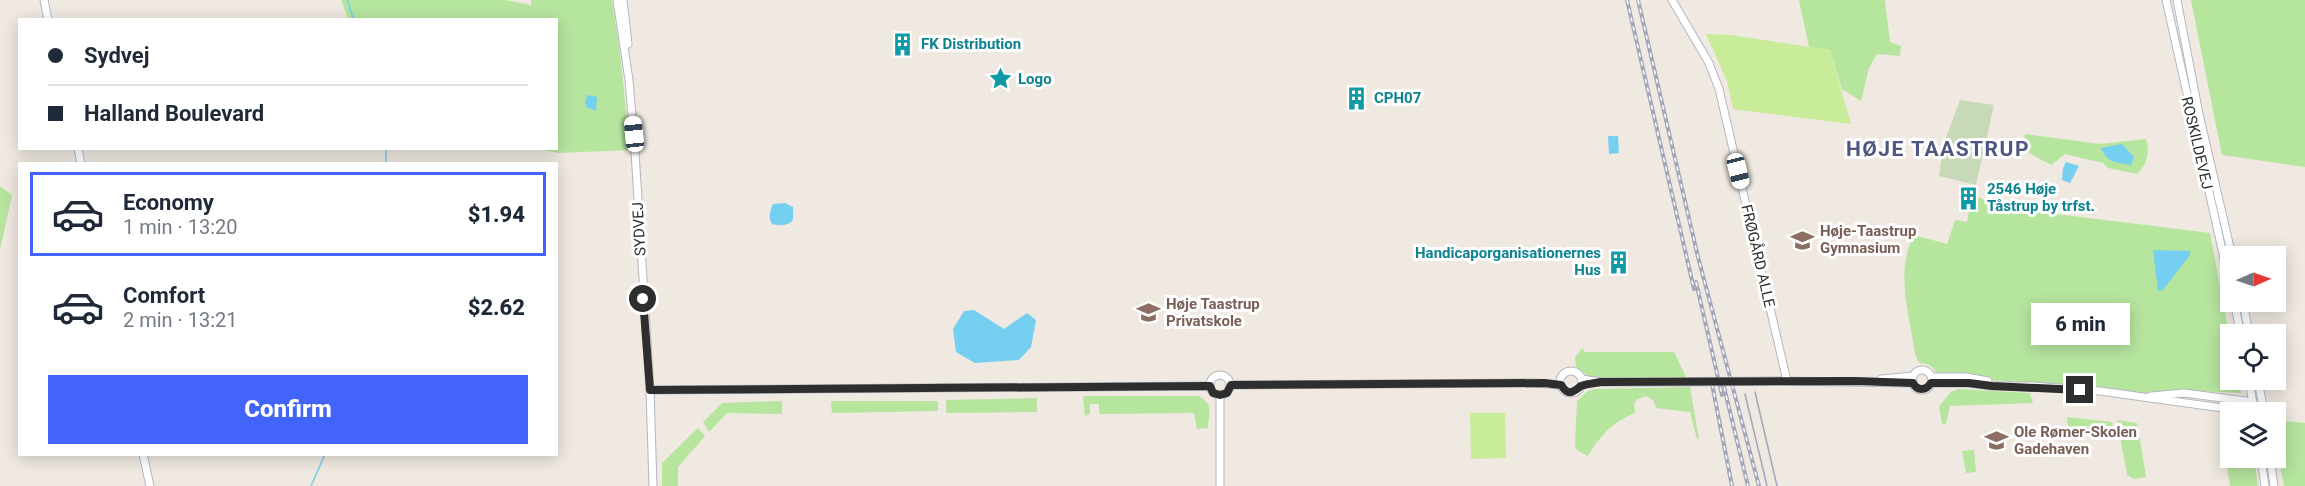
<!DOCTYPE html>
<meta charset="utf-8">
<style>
:root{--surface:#fff;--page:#f6f6f7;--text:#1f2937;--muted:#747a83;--line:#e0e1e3;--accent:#4264fb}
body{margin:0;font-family:Roboto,sans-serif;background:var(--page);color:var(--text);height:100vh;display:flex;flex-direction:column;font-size:22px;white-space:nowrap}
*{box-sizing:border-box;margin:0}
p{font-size:20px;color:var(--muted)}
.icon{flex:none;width:33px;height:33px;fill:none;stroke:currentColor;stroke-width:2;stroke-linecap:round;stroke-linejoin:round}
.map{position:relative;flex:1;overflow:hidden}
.details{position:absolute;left:18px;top:162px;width:540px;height:294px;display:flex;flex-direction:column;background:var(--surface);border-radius:0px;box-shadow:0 3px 15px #0003}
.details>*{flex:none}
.top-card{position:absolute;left:18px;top:18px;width:540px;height:132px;border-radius:0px;box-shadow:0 3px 15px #0003;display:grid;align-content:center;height:132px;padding:0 30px;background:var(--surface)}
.needle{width:39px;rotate:88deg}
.controls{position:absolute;left:2220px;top:246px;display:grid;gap:12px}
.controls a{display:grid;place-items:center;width:66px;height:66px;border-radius:0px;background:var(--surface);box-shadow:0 3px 15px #0003;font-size:30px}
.end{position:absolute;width:27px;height:27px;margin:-14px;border:8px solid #2e2e2e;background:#fff;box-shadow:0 0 0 3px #fff}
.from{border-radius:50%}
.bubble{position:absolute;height:42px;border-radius:0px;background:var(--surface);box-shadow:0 3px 15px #0003;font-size:20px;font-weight:800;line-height:42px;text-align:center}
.car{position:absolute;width:18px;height:36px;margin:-18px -9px;border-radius:8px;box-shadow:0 0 4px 2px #0007;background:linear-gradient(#fff 24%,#345 0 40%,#fff 0 76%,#345 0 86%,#fff 0)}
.top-card b{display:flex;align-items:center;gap:21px;height:57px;font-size:22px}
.top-card b+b{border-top:2px solid var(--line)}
.top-card i{width:15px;height:15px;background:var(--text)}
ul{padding:10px 0 0;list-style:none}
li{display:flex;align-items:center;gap:18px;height:84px;margin:0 12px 9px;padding:0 18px;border:3px solid transparent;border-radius:0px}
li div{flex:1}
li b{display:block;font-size:22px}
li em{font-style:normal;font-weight:800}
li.active{border-color:var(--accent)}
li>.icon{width:54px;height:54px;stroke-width:1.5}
.action{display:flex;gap:12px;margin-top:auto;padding:12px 30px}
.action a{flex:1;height:69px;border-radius:0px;background:var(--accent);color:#fff;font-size:24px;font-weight:800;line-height:69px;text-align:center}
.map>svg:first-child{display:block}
.green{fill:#b6e59e}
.cemetery{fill:#c8d9b8}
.pitch{fill:#c9ec9a}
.water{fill:#75cff0}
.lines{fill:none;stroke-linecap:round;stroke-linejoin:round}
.stream{stroke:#75cff0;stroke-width:1.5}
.secondary-casing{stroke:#b4b7c1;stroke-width:9}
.secondary{stroke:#fff;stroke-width:7}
.tram{stroke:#a3a6b8;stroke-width:1.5}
.rail-casing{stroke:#a3a6b8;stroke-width:4}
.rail{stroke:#fff;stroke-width:1.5;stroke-dasharray:4.5;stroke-linecap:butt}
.secondary-bridge-casing{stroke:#b4b7c1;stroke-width:9;stroke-linecap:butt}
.secondary-bridge{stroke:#fff;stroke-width:7}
.route{stroke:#2e2e2e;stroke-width:8}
.labels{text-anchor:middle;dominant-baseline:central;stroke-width:6;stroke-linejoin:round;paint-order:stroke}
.culture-label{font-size:15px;font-weight:bold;fill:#0d838f;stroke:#fff;text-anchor:start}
.street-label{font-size:15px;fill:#2e2e2e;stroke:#fff}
.education-label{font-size:15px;font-weight:bold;fill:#785e54;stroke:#fff;text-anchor:start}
.district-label{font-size:21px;font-weight:bold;letter-spacing:1.5px;fill:#4d5680;stroke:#fff}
</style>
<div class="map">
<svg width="2305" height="486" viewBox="0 0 2305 486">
<rect width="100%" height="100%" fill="#efe9e1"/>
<g class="green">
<path d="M341 0H506L531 5V0H612L620 52 630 150 559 153 538 149 556 148V20L348 19Z"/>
<path d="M1799 0H1885L1890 42 1901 46 1900 56 1877 54 1869 68 1861 101 1842 89 1830 50 1809 47Z"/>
<path d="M2191 0H2305V167L2222 155Z"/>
<path d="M2025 134 2100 144 2146 139C2150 151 2147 165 2137 174L2108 168 2103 163 2065 154 2051 165 2022 149Z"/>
<path d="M0 186 12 195 0 250Z"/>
<path d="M1972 193 1991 204 2015 209 2210 233 2230 339V380H2238L2241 393 2172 390 2145 394 2035 383 1939 377C1934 368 1930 363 1919 363L1915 353C1909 314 1895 271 1914 235L1947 244 1955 220 1967 222Z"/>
<path d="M1583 348 1584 352H1674L1686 377 1598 378 1590 377 1576 367 1575 357Z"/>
<path d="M1690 387 1699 439H1697L1690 412 1656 408 1654 401 1646 396 1636 400 1634 404 1635 413C1614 421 1599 436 1588 456L1577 450 1575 446 1577 401 1588 391 1595 389Z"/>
<path d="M1958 389 2030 393 2033 403 1950 406 1946 424H1942L1939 406 1951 392Z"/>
<path d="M1083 396H1198C1214 404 1209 412 1208 428L1197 429 1194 413 1099 414V404H1090V414L1085 416Z"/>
<path d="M1037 398V412L946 413V400Z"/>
<path d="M782 401V414L727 413 709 432 703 422 722 403Z"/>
<path d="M833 401H938V411L832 413 831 403Z"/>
<path d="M2067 417 2112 422 2114 431 2069 436Z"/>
<path d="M2230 418V458H2254L2258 486H2230L2221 429 2223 421Z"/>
<path d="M2117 420 2137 423 2146 477 2134 479 2127 475Z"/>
<path d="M2276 420 2305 423V486H2284L2276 444Z"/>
<path d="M698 428 705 436 678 467V486H662V463Z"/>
<path d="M1974 450 1976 472 1966 473 1962 451Z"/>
</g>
<path class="cemetery" d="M1960 100 1994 105 1976 185 1939 176 1943 146Z"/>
<g class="pitch">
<path d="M1706 34 1731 35 1830 50 1851 124 1733 109 1727 81Z"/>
<path d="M1470 413H1505L1506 458 1471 459Z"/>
</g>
<g class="water">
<path d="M588 95 597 97 596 111 586 107 585 101Z"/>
<path d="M1608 136H1618L1619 153 1609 154Z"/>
<path d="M2122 144 2134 157 2131 165C2116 162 2108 164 2101 148Z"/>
<path d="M2066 162 2079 166 2070 183 2062 180 2063 168Z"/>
<path d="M785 203 793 207V220C788 226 779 226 772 224 768 218 770 210 773 204Z"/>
<path d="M2153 250 2190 251V255L2163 290 2158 291Z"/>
<path d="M974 310 1004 329 1027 313 1036 320 1031 347 1019 360 975 363 956 352 953 329 964 311Z"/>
</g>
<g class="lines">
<g class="stream">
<path d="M347 0 354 20"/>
<path d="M386 164V148"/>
<path d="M311 486 325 454"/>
</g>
<defs>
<g id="secondary">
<path d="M44 0 48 20"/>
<path d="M617 0 629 80 635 152 650 390 653 486"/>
<path d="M623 0 628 44"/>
<path d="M1672 0 1709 63 1719 89 1787 381"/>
<path d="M2166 0 2230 285"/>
<path d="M2177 0 2199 114 2232 256"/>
<path d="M78 148 81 164"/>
<path d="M2234 302 2241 334"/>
<path d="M2243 302 2249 334"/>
<circle cx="1922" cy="380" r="10"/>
<circle cx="1571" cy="382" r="11"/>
<circle cx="1220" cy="385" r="10"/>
<path d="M1931 377H1966L1988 381"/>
<path d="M1582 379 1601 382H1683"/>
<path d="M1881 379 1913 376"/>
<path d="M2249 380 2253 404"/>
<path d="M2258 380 2264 412"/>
<path d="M1774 381 1913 383"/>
<path d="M1931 383H1969L1992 386H2031L2100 391 2251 412"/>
<path d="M1231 385 1535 383 1561 385"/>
<path d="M650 390 1210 386"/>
<path d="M1220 395V486"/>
<path d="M2151 396 2184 393 2253 402"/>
<path d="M143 454 150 486"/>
<path d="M2261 458 2265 486"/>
<path d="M2270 458 2274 486"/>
</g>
</defs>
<use href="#secondary" class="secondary-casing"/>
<use href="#secondary" class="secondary"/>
<g class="tram">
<path d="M1755 392 1777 486"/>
<path d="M1745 394 1767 486"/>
</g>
<defs>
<g id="rail">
<path d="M1627 0 1694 289"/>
<path d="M1638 0 1698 257 1759 486"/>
<path d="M1696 282 1722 395"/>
<path d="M1712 384 1732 486"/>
<path d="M1724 387 1748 486"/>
</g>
</defs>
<use href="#rail" class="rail-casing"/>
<use href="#rail" class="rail"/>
<defs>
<path id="secondary-bridge" d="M1683 382 1774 381"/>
</defs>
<use href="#secondary-bridge" class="secondary-bridge-casing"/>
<use href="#secondary-bridge" class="secondary-bridge"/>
</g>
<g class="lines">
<path class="route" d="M643 299 650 390 1210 386 1213 393 1220 395 1227 393 1231 385 1544 383 1561 385C1569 397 1573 392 1581 386 1586 384 1595 383 1601 382L1855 381 1913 383C1917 391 1926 391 1931 383H1969L1992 386 2080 390"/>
</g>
<defs>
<symbol id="building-bare" viewBox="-9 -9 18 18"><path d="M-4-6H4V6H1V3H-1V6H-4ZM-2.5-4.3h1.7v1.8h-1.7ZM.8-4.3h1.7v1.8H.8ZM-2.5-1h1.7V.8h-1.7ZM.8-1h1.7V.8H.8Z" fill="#0f9aa8" stroke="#fff" stroke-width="2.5" paint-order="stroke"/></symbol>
<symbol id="sight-bare" viewBox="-9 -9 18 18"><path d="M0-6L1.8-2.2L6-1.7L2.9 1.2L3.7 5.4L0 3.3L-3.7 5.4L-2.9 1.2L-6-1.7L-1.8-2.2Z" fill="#0f9aa8" stroke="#fff" stroke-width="2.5" paint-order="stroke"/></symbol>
<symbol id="school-bare" viewBox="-9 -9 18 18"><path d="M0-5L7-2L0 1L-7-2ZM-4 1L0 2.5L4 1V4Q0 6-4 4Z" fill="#8d6e63" stroke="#fff" stroke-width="2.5" paint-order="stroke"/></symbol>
</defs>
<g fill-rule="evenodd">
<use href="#building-bare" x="886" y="28" width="33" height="33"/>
<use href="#sight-bare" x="984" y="62" width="33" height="33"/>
<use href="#building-bare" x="1340" y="82" width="33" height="33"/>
<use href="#building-bare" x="1952" y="182" width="33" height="33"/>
<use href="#school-bare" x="1786" y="224" width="33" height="33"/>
<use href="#building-bare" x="1602" y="246" width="33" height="33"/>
<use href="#school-bare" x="1132" y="296" width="33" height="33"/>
<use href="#school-bare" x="1980" y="424" width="33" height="33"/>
</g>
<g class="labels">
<g class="culture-label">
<text x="921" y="44">FK Distribution</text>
<text x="1018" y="79">Logo</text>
<text x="1374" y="98">CPH07</text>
<text x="1987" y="189">2546 Høje<tspan x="1987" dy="17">Tåstrup by trfst.</tspan></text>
<text x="1601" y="253" text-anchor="end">Handicaporganisationernes<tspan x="1601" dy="17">Hus</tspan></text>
</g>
<g class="street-label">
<text transform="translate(2197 143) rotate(77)">ROSKILDEVEJ</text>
<text transform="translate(639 229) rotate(-93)">SYDVEJ</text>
<text transform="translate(1758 256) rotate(77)">FRØGÅRD ALLE</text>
</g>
<g class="education-label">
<text x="1820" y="231">Høje-Taastrup<tspan x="1820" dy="17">Gymnasium</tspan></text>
<text x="1166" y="304">Høje Taastrup<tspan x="1166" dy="17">Privatskole</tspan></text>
<text x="2014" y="432">Ole Rømer-Skolen<tspan x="2014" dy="17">Gadehaven</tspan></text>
</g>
<g class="district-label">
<text x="1938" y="149">HØJE TAASTRUP</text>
</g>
</g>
</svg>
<div class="controls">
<a><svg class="needle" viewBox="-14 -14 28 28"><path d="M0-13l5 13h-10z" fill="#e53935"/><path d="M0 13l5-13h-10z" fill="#747a83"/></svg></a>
<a><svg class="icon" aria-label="locate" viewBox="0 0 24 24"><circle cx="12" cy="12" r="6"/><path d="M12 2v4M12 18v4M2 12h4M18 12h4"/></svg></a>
<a><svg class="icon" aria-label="layers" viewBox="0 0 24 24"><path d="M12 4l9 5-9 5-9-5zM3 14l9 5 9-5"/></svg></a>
</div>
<i class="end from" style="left:643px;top:299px"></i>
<i class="end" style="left:2080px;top:390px"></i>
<div class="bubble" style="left:2031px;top:303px;width:99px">6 min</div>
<i class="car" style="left:634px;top:134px;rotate:354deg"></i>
<i class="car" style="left:1738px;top:171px;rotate:166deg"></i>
<div class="top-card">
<b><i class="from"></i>Sydvej</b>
<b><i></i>Halland Boulevard</b>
</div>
<section class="details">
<ul>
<li class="active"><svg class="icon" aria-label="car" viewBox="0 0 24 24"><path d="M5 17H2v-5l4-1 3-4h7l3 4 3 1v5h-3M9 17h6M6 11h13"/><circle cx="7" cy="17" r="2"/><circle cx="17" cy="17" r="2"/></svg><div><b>Economy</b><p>1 min · 13:20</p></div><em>$1.94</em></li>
<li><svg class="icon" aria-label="car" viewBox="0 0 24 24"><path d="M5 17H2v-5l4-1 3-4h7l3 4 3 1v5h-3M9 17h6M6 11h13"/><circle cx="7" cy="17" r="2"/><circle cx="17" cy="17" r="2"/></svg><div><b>Comfort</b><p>2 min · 13:21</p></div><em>$2.62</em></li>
</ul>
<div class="action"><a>Confirm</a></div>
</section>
</div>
